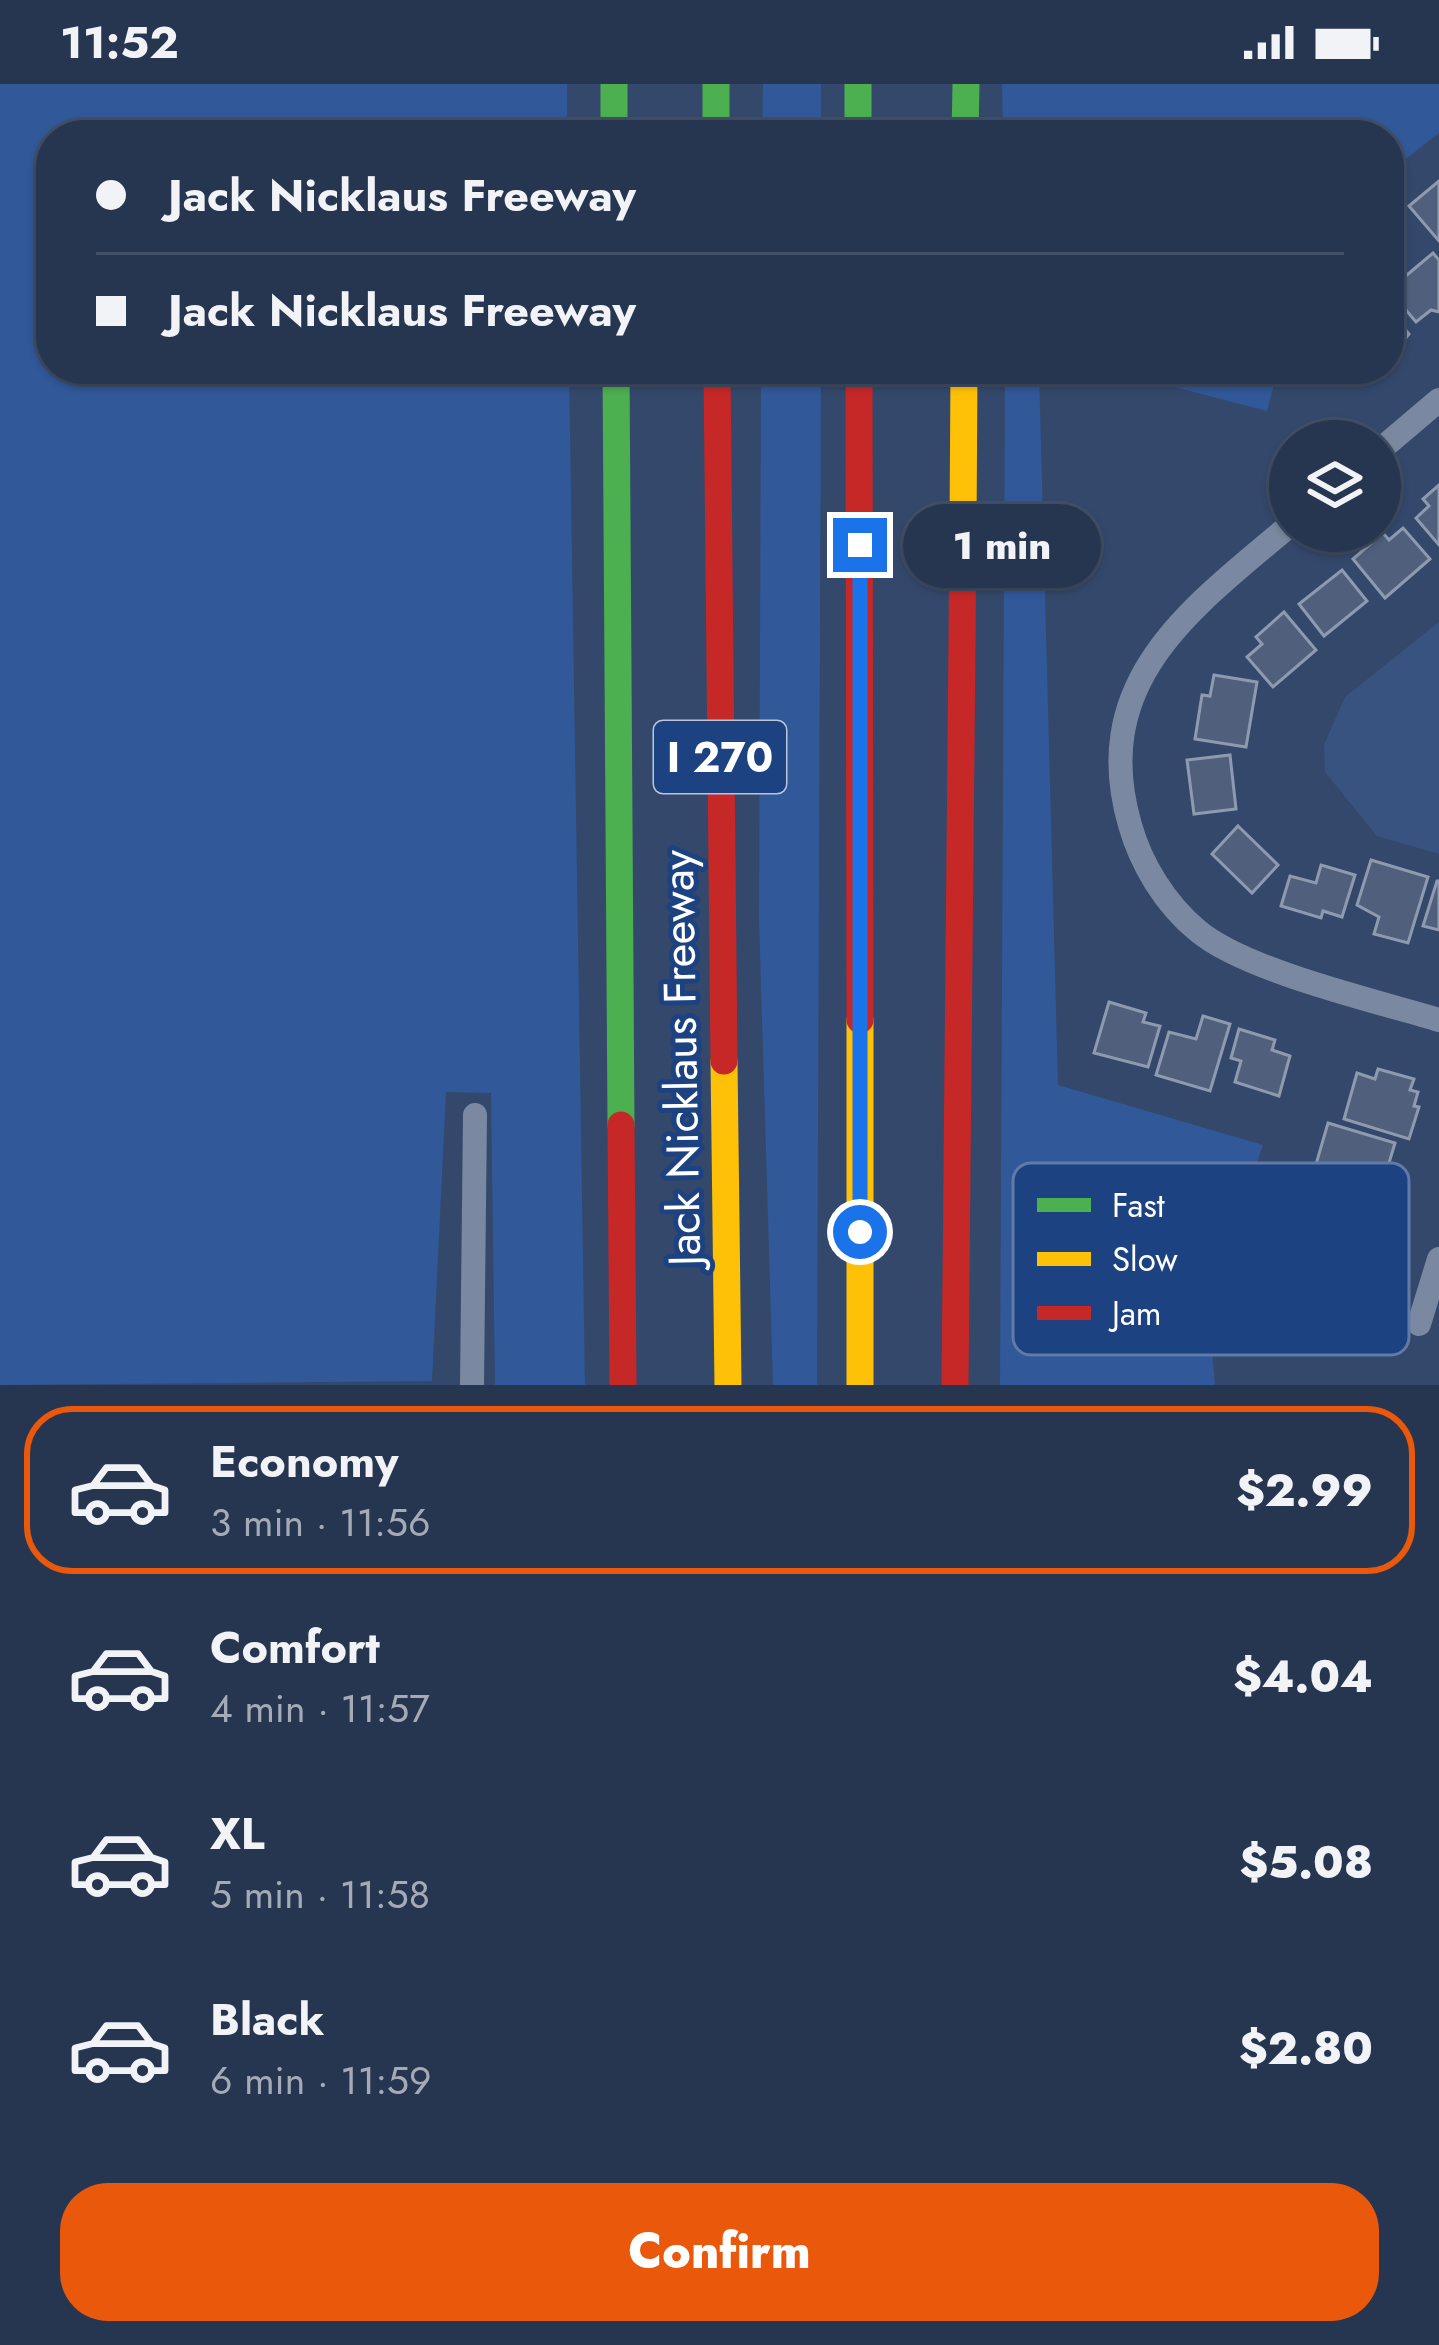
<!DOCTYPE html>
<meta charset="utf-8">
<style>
:root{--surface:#273650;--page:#2f3e57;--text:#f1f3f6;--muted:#a4abb7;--line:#435067;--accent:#ea580c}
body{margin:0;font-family:Jost,sans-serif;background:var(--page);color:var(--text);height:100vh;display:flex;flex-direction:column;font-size:45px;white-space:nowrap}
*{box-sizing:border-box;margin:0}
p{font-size:39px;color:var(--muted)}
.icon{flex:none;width:66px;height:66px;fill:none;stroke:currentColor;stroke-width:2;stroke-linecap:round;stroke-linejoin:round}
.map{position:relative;height:1301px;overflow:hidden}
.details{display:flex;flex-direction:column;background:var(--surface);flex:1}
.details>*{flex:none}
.hud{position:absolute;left:36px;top:36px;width:1368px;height:264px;border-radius:48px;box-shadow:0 3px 9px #0004,0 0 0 3px var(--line);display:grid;align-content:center;height:264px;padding:0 60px;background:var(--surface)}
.tools{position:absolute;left:1269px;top:336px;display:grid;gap:24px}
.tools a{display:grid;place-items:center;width:132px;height:132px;border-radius:50%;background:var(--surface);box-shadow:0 3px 9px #0004,0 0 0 3px var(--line);font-size:60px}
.end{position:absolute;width:54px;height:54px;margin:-27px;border:15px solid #1a73e8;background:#fff;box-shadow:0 0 0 6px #fff}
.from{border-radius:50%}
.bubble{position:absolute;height:84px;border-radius:42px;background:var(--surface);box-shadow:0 3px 9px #0004,0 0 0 3px var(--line);font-size:39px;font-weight:800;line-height:84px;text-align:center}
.hud b{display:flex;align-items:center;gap:42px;height:114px;font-size:45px}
.hud b+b{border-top:3px solid var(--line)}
.hud i{width:30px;height:30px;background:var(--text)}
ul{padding:21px 0 0;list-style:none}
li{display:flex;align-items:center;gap:36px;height:168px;margin:0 24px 18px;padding:0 36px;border:6px solid transparent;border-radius:48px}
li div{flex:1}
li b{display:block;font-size:45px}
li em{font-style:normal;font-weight:800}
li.on{border-color:var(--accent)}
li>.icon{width:108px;height:108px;stroke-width:1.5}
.button{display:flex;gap:24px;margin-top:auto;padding:24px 60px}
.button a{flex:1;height:138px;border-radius:48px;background:var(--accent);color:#fff;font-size:48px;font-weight:800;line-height:138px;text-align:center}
.status{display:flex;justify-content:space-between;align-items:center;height:84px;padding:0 60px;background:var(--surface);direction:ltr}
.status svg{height:33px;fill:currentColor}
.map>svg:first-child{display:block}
.green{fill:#315899}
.water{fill:#395381}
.building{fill:#50607c;stroke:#8e9aaf;stroke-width:3}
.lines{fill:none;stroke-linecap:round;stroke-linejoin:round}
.street{stroke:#7a89a1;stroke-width:24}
.fast{stroke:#4caf50;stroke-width:27}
.slow{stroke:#ffc107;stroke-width:27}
.jam{stroke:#c62828;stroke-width:27}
.route{stroke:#1a73e8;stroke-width:15}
.labels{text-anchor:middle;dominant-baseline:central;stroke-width:10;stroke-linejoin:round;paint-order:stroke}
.shield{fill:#1d4282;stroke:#bbc6da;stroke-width:3}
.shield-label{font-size:42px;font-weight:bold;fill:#fff}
.street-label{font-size:45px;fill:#fff;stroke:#1d4282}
.key{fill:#1d4282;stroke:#617ba8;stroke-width:3}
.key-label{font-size:33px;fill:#fff}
</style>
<div class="status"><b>11:52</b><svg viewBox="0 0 49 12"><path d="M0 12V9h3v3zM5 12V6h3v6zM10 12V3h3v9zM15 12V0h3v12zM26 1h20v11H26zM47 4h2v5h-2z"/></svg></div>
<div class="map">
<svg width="1439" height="1301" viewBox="0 0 1439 1301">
<rect width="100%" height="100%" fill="#34486b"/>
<g class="green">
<path d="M0 0H567V51H51V285H569L585 1301H495L491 1009 446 1008 432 1297 0 1301Z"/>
<path d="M763 0H821V51H762Z"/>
<path d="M1002 0H1439V49L1389 88V51H1003Z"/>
<path d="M761 285H821L817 1301H773L759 834Z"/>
<path d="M1005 285H1039L1058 1001 1263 1061 1208 1218 1215 1301H1000Z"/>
<path d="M1105 285H1278L1267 327Z"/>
</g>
<path class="water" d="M1439 538V770L1377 752 1325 688 1324 661 1345 613Z"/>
<g class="building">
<path d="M1439 97V157L1409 122Z"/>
<path d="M1433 169 1439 176V228L1431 226 1416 238 1389 206Z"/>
<path d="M1389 226 1409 250 1389 275Z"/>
<path d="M1439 401V461L1416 434 1429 422 1423 415Z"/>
<path d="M1403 444 1430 475 1385 514 1353 475 1383 449 1389 456Z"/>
<path d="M1342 486 1367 517 1324 552 1299 520Z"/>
<path d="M1284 528 1316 566 1273 603 1247 573 1262 560 1256 553Z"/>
<path d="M1214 591 1257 598 1246 663 1195 655 1202 611 1210 612Z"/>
<path d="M1230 671 1236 725 1194 730 1187 676Z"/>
<path d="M1238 742 1278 781 1252 809 1212 770Z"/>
<path d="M1371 776 1428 793 1408 859 1374 850 1379 833 1357 821Z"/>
<path d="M1321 781 1355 791 1342 833 1323 827 1321 834 1281 822 1290 792 1316 799Z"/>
<path d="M1437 797H1439V846L1423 842Z"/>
<path d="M1109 918 1146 929 1143 938 1160 942 1148 983 1094 969Z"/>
<path d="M1203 932 1230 940 1210 1007 1156 991 1169 948 1196 955Z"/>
<path d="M1239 945 1275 956 1272 966 1290 972 1279 1012 1235 998 1241 977 1231 974Z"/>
<path d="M1378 985 1414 995 1410 1006 1418 1008 1414 1022 1419 1023 1409 1055 1344 1035 1357 989 1375 995Z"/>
<path d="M1328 1039 1395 1059 1386 1089 1363 1083 1355 1107 1312 1094Z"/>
</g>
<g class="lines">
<g class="street">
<path d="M1380 366 1439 316"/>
<path d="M1290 441C1192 524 1088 596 1130 741 1141 780 1165 820 1198 847 1246 887 1376 917 1439 936"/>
<path d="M1419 1240 1439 1175"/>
<path d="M472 1301 475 1031"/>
</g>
<g class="fast">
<path d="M614 0V51"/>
<path d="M716 0V51"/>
<path d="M858 0V51"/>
<path d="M965 51 966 0"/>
<path d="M616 285 621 1041"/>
</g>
<g class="slow">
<path d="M963 448 964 285"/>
<path d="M860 936V1301"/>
<path d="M724 977 728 1301"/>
</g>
<g class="jam">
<path d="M717 285 724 977"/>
<path d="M859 285 860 936"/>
<path d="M621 1041 623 1301"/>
<path d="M955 1301 963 448"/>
</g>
</g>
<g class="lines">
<path class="route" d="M860 461V1148"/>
</g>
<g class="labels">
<rect class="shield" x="654" y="637" width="132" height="72" rx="9"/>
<g class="shield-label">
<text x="720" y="673">I 270</text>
</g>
<g class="street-label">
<text transform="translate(681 974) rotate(-91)">Jack Nicklaus Freeway</text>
</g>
</g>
<rect x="1013" y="1079" width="396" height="192" rx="18" class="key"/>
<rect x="1037" y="1114" width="54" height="14" fill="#4caf50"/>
<rect x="1037" y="1168" width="54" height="14" fill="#ffc107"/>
<rect x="1037" y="1222" width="54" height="14" fill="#c62828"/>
<g class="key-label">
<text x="1112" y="1133">Fast</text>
<text x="1112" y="1187">Slow</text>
<text x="1112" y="1241">Jam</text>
</g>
</svg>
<div class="tools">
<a><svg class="icon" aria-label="layers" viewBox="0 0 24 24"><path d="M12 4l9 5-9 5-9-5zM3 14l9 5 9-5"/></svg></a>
</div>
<i class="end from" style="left:860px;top:1148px"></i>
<i class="end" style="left:860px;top:461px"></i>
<div class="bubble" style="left:903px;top:420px;width:198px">1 min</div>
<div class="hud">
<b><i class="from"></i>Jack Nicklaus Freeway</b>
<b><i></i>Jack Nicklaus Freeway</b>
</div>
</div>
<section class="details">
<ul>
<li class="on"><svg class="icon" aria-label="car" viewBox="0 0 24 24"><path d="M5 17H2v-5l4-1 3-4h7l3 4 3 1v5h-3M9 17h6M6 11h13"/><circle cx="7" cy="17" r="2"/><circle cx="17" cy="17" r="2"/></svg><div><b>Economy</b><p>3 min · 11:56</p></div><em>$2.99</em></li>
<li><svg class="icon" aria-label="car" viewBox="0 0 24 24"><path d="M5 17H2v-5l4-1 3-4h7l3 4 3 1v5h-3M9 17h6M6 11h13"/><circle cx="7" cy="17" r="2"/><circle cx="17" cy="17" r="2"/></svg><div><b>Comfort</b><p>4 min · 11:57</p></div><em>$4.04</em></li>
<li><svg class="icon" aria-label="car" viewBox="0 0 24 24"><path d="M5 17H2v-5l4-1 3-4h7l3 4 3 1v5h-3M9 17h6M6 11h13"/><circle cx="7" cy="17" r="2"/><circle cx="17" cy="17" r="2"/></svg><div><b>XL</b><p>5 min · 11:58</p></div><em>$5.08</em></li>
<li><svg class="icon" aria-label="car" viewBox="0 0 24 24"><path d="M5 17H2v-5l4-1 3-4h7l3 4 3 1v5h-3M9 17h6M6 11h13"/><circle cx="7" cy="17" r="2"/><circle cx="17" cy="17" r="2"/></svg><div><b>Black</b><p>6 min · 11:59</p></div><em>$2.80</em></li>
</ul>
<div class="button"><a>Confirm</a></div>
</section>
